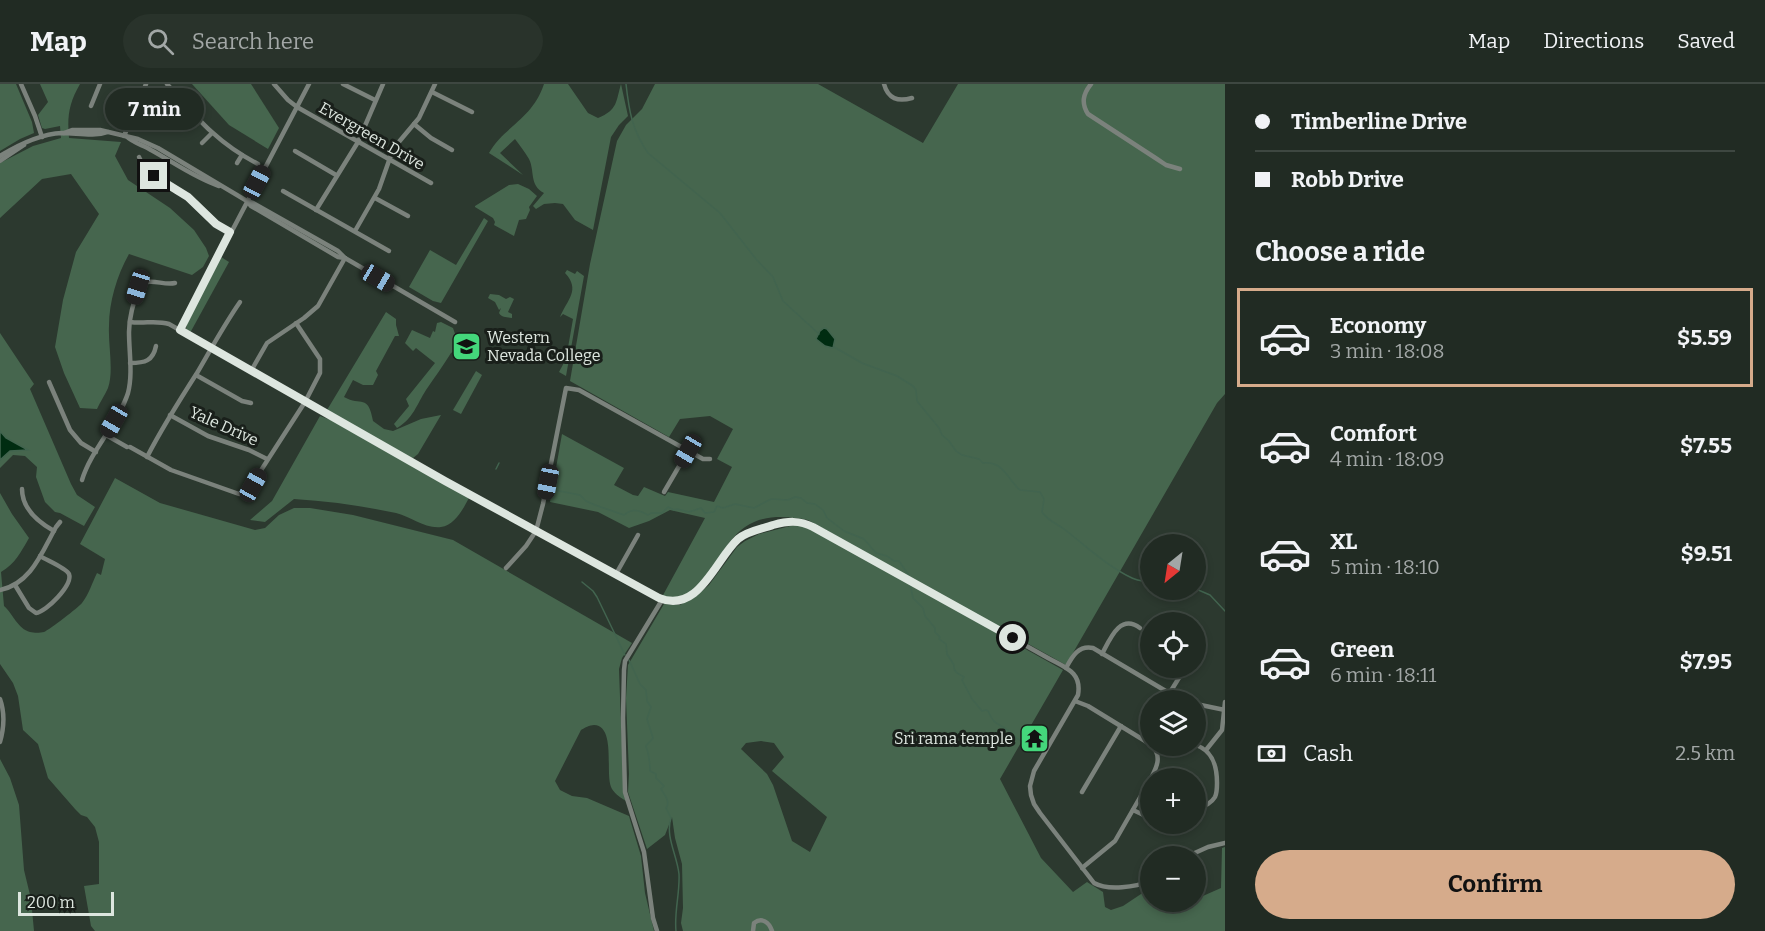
<!DOCTYPE html>
<meta charset="utf-8">
<style>
:root{--surface:#212b23;--page:#29332b;--text:#f1f3f6;--muted:#a2a7a6;--line:#3e4741;--accent:#d6ab8b}
body{margin:0;font-family:Bitter,serif;background:var(--page);color:var(--text);height:100vh;display:flex;flex-direction:column;font-size:22px;white-space:nowrap}
*{box-sizing:border-box;margin:0}
p{font-size:20px;color:var(--muted)}
.icon{flex:none;width:33px;height:33px;fill:none;stroke:currentColor;stroke-width:2;stroke-linecap:round;stroke-linejoin:round}
.map{position:relative;flex:1;overflow:hidden}
.side{display:flex;flex-direction:column;background:var(--surface);width:540px}
.side>*{flex:none}
.banner{display:grid;align-content:center;height:132px;padding:0 30px;background:var(--surface)}
.needle{width:39px;rotate:210deg}
.buttons{position:absolute;left:1140px;top:450px;display:grid;gap:12px}
.buttons a{display:grid;place-items:center;width:66px;height:66px;border-radius:50%;background:var(--surface);box-shadow:0 3px 9px #0003,0 0 0 2px var(--line);font-size:30px}
.scale{position:absolute;left:18px;bottom:15px;width:96px;box-sizing:border-box;padding-left:6px;border:3px solid #dde6df;border-top:0;font-size:16px;line-height:21px;white-space:nowrap;color:#dde6df;-webkit-text-stroke:4px #191f1a;paint-order:stroke}
.end{position:absolute;width:27px;height:27px;margin:-14px;border:8px solid #dde6df;background:#111;box-shadow:0 0 0 3px #111}
.from{border-radius:50%}
.bubble{position:absolute;height:42px;border-radius:21px;background:var(--surface);box-shadow:0 3px 9px #0003,0 0 0 2px var(--line);font-size:20px;font-weight:700;line-height:42px;text-align:center}
.car{position:absolute;width:18px;height:36px;margin:-18px -9px;border-radius:8px;box-shadow:0 0 4px 2px #0007;background:linear-gradient(#222 24%,#8ab4d8 0 40%,#222 0 76%,#8ab4d8 0 86%,#222 0)}
.banner b{display:flex;align-items:center;gap:21px;height:57px;font-size:22px}
.banner b+b{border-top:2px solid var(--line)}
.banner i{width:15px;height:15px;background:var(--text)}
ul{padding:0;list-style:none}
li{display:flex;align-items:center;gap:18px;height:99px;margin:0 12px 9px;padding:0 18px;border:3px solid transparent;border-radius:0px}
li div{flex:1}
li b{display:block;font-size:22px}
li em{font-style:normal;font-weight:700}
li.selected{border-color:var(--accent)}
li>.icon{width:54px;height:54px;stroke-width:1.5}
h2{padding:0 30px;font-size:27px;line-height:72px}
.pay{display:flex;align-items:center;gap:15px;height:66px;padding:0 30px;font-size:22px}
.pay p{margin-inline-start:auto}
.cta{display:flex;gap:12px;margin-top:auto;padding:12px 30px}
.cta a{flex:1;height:69px;border-radius:36px;background:var(--accent);color:#111;font-size:24px;font-weight:700;line-height:69px;text-align:center}
header{display:flex;align-items:center;gap:36px;box-sizing:border-box;height:84px;padding:0 30px;background:var(--surface);border-bottom:2px solid var(--line)}
header strong{font-size:28px}
nav{display:flex;gap:33px;margin-inline-start:auto;font-size:21px}
.search{width:420px;height:54px;background:var(--page);display:flex;align-items:center;gap:15px;box-sizing:border-box;padding:0 21px;border-radius:33px;color:var(--muted);font-size:22px}
main{display:flex;flex:1;min-height:0}
.map>svg:first-child{display:block}
.green{fill:#46664e;fill-rule:evenodd}
.water{fill:#002c11;stroke:#42644f;stroke-width:1.5}
.lines{fill:none;stroke-linecap:round;stroke-linejoin:round}
.stream{stroke:#42644f;stroke-width:1.5}
.minor{stroke:#7b827c;stroke-width:4.5}
.route{stroke:#dde6df;stroke-width:8}
.labels{text-anchor:middle;dominant-baseline:central;stroke-width:6;stroke-linejoin:round;paint-order:stroke}
.street-label{font-size:16px;fill:#dde6df;stroke:#191f1a}
.poi-label{font-size:16px;fill:#dde6df;stroke:#191f1a;text-anchor:start}
</style>
<header>
<strong>Map</strong>
<div class="search"><svg class="icon" aria-label="search" viewBox="0 0 24 24"><circle cx="10" cy="10" r="6"/><path d="M15 15l6 6"/></svg>Search here</div>
<nav><a>Map</a><a>Directions</a><a>Saved</a></nav>
</header>
<main>
<div class="map">
<svg width="1225" height="847" viewBox="0 0 1225 847">
<rect width="100%" height="100%" fill="#2c392f"/>
<g class="green">
<path d="M0 0H16L32 38 34 49 20 55 0 67Z"/>
<path d="M40 0H80C69 19 67 32 69 54L121 58 115 72 128 96 170 124 194 146 206 164 209 172 203 183 192 191 129 170C117 191 109 218 109 242 108 261 114 287 108 304 105 311 100 318 97 325L80 324 64 289 55 263 63 216 76 168 99 130 71 90 42 95 0 134V79L33 62 61 54 60 42 45 45 42 44 38 31 48 18Z"/>
<path d="M192 0H251L279 44 268 65 229 41Z"/>
<path d="M544 0H568L588 29 598 34C618 26 616 17 621 0L628 32 619 41 611 53 593 146 575 136 563 120 555 119 544 120 536 125 533 122 544 109C529 101 535 87 529 75 525 68 520 62 515 55L500 69 523 91 489 69C504 42 532 36 544 0Z"/>
<path d="M655 0H818L923 59 958 0H1225V310L1217 319 1066 581 808 436C788 432 763 430 745 443 720 460 709 504 680 514 674 516 667 514 662 513L705 434 670 426 649 437 629 444 598 428 550 418 562 350 624 384 614 401 633 411 638 412 644 403 665 412 668 408 714 418 732 383 717 375 733 345 710 332 680 335 669 353 570 297 590 180 617 57 626 41 642 25Z"/>
<path d="M518 100 529 105 537 112 529 123 530 126 526 135 519 136 514 152 494 141 495 138 493 134 475 123V122L509 101Z"/>
<path d="M484 134 488 137 441 219 433 217 409 203 430 166 456 181Z"/>
<path d="M221 173 229 178 190 249 186 245 187 240Z"/>
<path d="M567 186 575 190 577 187 584 192 566 292 559 288 566 275 573 235 563 230 560 233C567 216 581 206 565 189Z"/>
<path d="M490 210 499 211 506 215 510 213 514 215 508 228 512 230V234C507 233 502 234 499 229L501 224 499 226 495 218 488 214Z"/>
<path d="M386 228 396 235V241L399 252H395L376 287 378 291 373 301H363L353 296 344 313C361 323 368 309 373 337L384 345 393 347 421 335 441 331 418 370 413 374 397 367 327 326Z"/>
<path d="M441 238 453 244 461 267H454L451 269C443 282 434 294 426 306 417 320 413 335 397 344L394 340 409 322 406 315 435 279 416 264 413 267 405 259 412 246 430 254 433 247 435 248 437 239Z"/>
<path d="M0 249 34 300 30 305 71 400 77 411 95 423 84 442 60 429 55 428 45 418 36 393 37 383 25 372 13 371 0 384Z"/>
<path d="M476 287 482 291 461 330 453 326Z"/>
<path d="M320 332 336 338 469 414C463 425 455 441 441 443 425 445 410 432 396 429 363 422 328 417 294 415L265 438 250 436 272 417Z"/>
<path d="M115 394 160 419 255 446 265 444 279 431 294 424H310L353 431 453 456 632 559 622 574 619 585 621 641 626 717C621 714 615 710 612 705 604 692 617 642 594 641 590 641 584 644 581 646L555 697 560 706 572 712 587 714 629 732 641 772 645 809 654 847H95L91 842 84 802 99 800V758L95 743 87 733 81 731 75 725 48 694 38 660 23 646 18 612 13 599 0 580V409L12 430 29 454C21 468 15 480 1 488L4 522C13 530 18 545 30 548 34 549 40 549 44 548 49 546 79 523 82 519 89 510 92 499 97 489L101 491 105 475 80 460Z"/>
<path d="M798 440 806 442 838 460 1063 586 1000 695 1041 774 1073 808 1087 798 1103 808 1105 823 1111 826 1123 822 1150 804V818H1173L1180 822 1189 818H1196V815L1221 804 1222 764 1225 763V847H683L681 839 683 824 682 780 675 754 672 733 665 751 647 765 628 708 629 690 626 614 628 581 664 520 680 521 701 508 709 501 737 463 745 457 759 450ZM761 657 774 659 784 673 772 687 827 733 810 768 792 757 773 701 767 690 741 665 746 659Z"/>
<path d="M0 675 10 694 19 721 24 786 31 815 34 847H0Z"/>
</g>
<g class="water">
<path d="M824 244 827 245 835 255 833 264 825 262 816 255 820 247Z"/>
<path d="M0 347 6 354 28 366 10 367 0 376Z"/>
</g>
<g class="lines">
<g class="stream">
<path d="M626 0C629 27 632 46 648 69L720 129 756 175 773 193 783 217 819 250"/>
<path d="M834 263 862 279 897 292 913 302 916 306 917 317 939 344 942 351 949 357 956 367 962 371 979 375 983 379C1004 377 1007 395 1020 406L1040 408 1044 415 1042 428C1048 437 1056 439 1064 445 1086 462 1107 482 1132 494 1138 497 1144 497 1150 498"/>
<path d="M496 385 499 379"/>
<path d="M549 405 580 411 586 417 595 421 624 431C632 424 639 426 648 431L651 429H662L668 423 674 426 677 425 689 428 701 424 705 429 714 428 717 422 723 424 735 420 754 424 771 415 788 416 795 413 801 414 807 419 815 420 823 426 827 434 844 447 864 455 876 469 887 472 894 477H899L908 490 909 493"/>
<path d="M582 498 593 507 597 513 625 571"/>
<path d="M910 500 913 514 923 524 925 532 935 544V548L940 553 939 555 946 560 947 570 954 581C953 588 959 590 964 593L962 596 972 615 982 627 986 626 988 627C995 641 994 637 1006 645 1012 649 1014 654 1022 657"/>
<path d="M1196 505 1210 511 1225 527"/>
<path d="M629 576 640 600 646 606 647 617 651 623 647 635 653 654 646 662C649 670 650 678 650 687L656 690V694L664 702 661 705C664 710 671 718 666 724L671 734C665 752 677 771 679 790 680 809 674 828 676 847"/>
</g>
<g class="minor">
<path d="M21 0 35 32 42 53"/>
<path d="M167 0C197 34 217 59 258 80"/>
<path d="M274 0 288 16 297 23 431 99"/>
<path d="M343 0 375 16"/>
<path d="M884 0C888 15 898 18 912 14"/>
<path d="M1091 0C1083 10 1081 19 1088 30L1157 75 1166 81 1180 85"/>
<path d="M432 8 472 28"/>
<path d="M91 22 100 0"/>
<path d="M169 39 187 22"/>
<path d="M414 40 431 54 452 66"/>
<path d="M64 49 72 46H100L138 55 158 64 247 117 253 119 338 167 345 174 455 238"/>
<path d="M124 52 146 0"/>
<path d="M126 52C133 59 143 61 151 66 173 78 195 94 219 102"/>
<path d="M202 59 212 49"/>
<path d="M295 67 336 91"/>
<path d="M0 72C18 61 40 50 62 49 77 49 94 53 108 48"/>
<path d="M139 73C149 97 176 100 194 117 206 128 215 140 230 148"/>
<path d="M0 77 24 61"/>
<path d="M237 79 242 71"/>
<path d="M283 107 389 167"/>
<path d="M375 114 408 132"/>
<path d="M247 117 251 122 338 173 345 174"/>
<path d="M316 126 358 58 383 0"/>
<path d="M355 147 379 105 391 71 398 59 419 34 435 0"/>
<path d="M130 238C144 240 156 236 169 240L445 397 662 516C702 525 714 477 738 456 746 448 761 445 773 441 788 437 799 436 813 443L1048 574C1066 584 1082 588 1078 611L1034 687 1030 702 1031 711 1034 720 1040 729 1094 799C1108 807 1136 803 1150 797"/>
<path d="M180 246 309 0"/>
<path d="M130 279C145 279 153 277 156 262"/>
<path d="M251 287 267 259 304 234 318 222 345 174"/>
<path d="M196 291 242 317 251 319"/>
<path d="M49 298 70 346 81 359 96 368"/>
<path d="M170 331 208 352 249 366 267 375"/>
<path d="M106 351 127 363"/>
<path d="M130 363 171 386 239 410 247 408 305 318 320 289V275L296 239"/>
<path d="M147 373C162 344 179 317 197 289 211 265 224 241 240 218"/>
<path d="M82 396C91 366 118 340 128 309 133 290 129 268 129 248 129 232 134 218 139 203 149 192 162 202 175 199"/>
<path d="M22 405C22 425 38 438 54 447"/>
<path d="M664 408 688 367"/>
<path d="M506 484 526 462 536 447 543 420 566 304 579 306 703 375H710"/>
<path d="M616 490 638 451"/>
<path d="M15 501 29 524 36 529C46 528 73 501 69 490 66 484 46 476 40 472"/>
<path d="M0 506C31 500 42 468 56 443L60 438"/>
<path d="M1196 566 1197 564"/>
<path d="M1102 570C1110 555 1120 529 1140 544"/>
<path d="M1066 584C1072 573 1078 561 1093 564L1181 616"/>
<path d="M1169 610 1185 584"/>
<path d="M0 615C5 629 4 644 0 658"/>
<path d="M1075 617 1088 622 1150 660"/>
<path d="M1196 620 1225 626"/>
<path d="M1196 661C1213 667 1217 682 1217 699 1217 703 1217 709 1215 713 1211 720 1203 723 1196 725"/>
<path d="M1206 666 1222 646 1225 618"/>
<path d="M1157 669 1182 662"/>
<path d="M1151 694C1157 683 1162 672 1152 662"/>
<path d="M1082 708 1121 642"/>
<path d="M1133 726 1150 734"/>
<path d="M1188 772 1208 763 1225 759"/>
<path d="M1082 784 1115 757 1150 696"/>
<path d="M657 847 653 834 644 768 625 708 623 634 624 586 625 577 662 516"/>
<path d="M753 847 754 839C762 833 769 838 772 847"/>
</g>
</g>
<g class="lines">
<path class="route" d="M154 92 188 113 216 140 230 148 180 246 445 397 659 514C699 530 715 476 738 455 747 447 762 445 773 441 788 437 799 436 813 443L1013 554"/>
</g>
<defs>
<symbol id="university-square" viewBox="-11 -11 22 22"><rect x="-9" y="-9" width="18" height="18" rx="4" fill="#44d77b" stroke="#191f1a"/><path d="M0-5L7-2L0 1L-7-2ZM-4 1L0 2.5L4 1V4Q0 6-4 4Z" fill="#111"/></symbol>
<symbol id="temple-square" viewBox="-11 -11 22 22"><rect x="-9" y="-9" width="18" height="18" rx="4" fill="#44d77b" stroke="#191f1a"/><path d="M0-6L5-2H3V0L6.5 2.5H4V6H1.5V3h-3V6H-4V2.5H-6.5L-3 0V-2H-5Z" fill="#111"/></symbol>
</defs>
<g fill-rule="evenodd">
<use href="#university-square" x="450" y="246" width="33" height="33"/>
<use href="#temple-square" x="1018" y="638" width="33" height="33"/>
</g>
<g class="labels">
<g class="street-label">
<text transform="translate(372 52) rotate(30)">Evergreen Drive</text>
<text transform="translate(224 342) rotate(24)">Yale Drive</text>
</g>
<g class="poi-label">
<text x="487" y="253">Western<tspan x="487" dy="18">Nevada College</tspan></text>
<text x="1013" y="654" text-anchor="end">Sri rama temple</text>
</g>
</g>
</svg>
<div class="buttons">
<a><svg class="needle" viewBox="-14 -14 28 28"><path d="M0-13l5 13h-10z" fill="#e53935"/><path d="M0 13l5-13h-10z" fill="#a2a7a6"/></svg></a>
<a><svg class="icon" aria-label="locate" viewBox="0 0 24 24"><circle cx="12" cy="12" r="6"/><path d="M12 2v4M12 18v4M2 12h4M18 12h4"/></svg></a>
<a><svg class="icon" aria-label="layers" viewBox="0 0 24 24"><path d="M12 4l9 5-9 5-9-5zM3 14l9 5 9-5"/></svg></a>
<a>+</a>
<a>−</a>
</div>
<div class="scale">200 m</div>
<i class="end from" style="left:1013px;top:554px"></i>
<i class="end" style="left:154px;top:92px"></i>
<div class="bubble" style="left:105px;top:4px;width:99px">7 min</div>
<i class="car" style="left:257px;top:98px;rotate:28deg"></i>
<i class="car" style="left:378px;top:194px;rotate:120deg"></i>
<i class="car" style="left:138px;top:203px;rotate:197deg"></i>
<i class="car" style="left:114px;top:337px;rotate:210deg"></i>
<i class="car" style="left:688px;top:367px;rotate:210deg"></i>
<i class="car" style="left:548px;top:398px;rotate:191deg"></i>
<i class="car" style="left:253px;top:401px;rotate:29deg"></i>
</div>
<section class="side">
<div class="banner">
<b><i class="from"></i>Timberline Drive</b>
<b><i></i>Robb Drive</b>
</div>
<h2>Choose a ride</h2>
<ul>
<li class="selected"><svg class="icon" aria-label="car" viewBox="0 0 24 24"><path d="M5 17H2v-5l4-1 3-4h7l3 4 3 1v5h-3M9 17h6M6 11h13"/><circle cx="7" cy="17" r="2"/><circle cx="17" cy="17" r="2"/></svg><div><b>Economy</b><p>3 min · 18:08</p></div><em>$5.59</em></li>
<li><svg class="icon" aria-label="car" viewBox="0 0 24 24"><path d="M5 17H2v-5l4-1 3-4h7l3 4 3 1v5h-3M9 17h6M6 11h13"/><circle cx="7" cy="17" r="2"/><circle cx="17" cy="17" r="2"/></svg><div><b>Comfort</b><p>4 min · 18:09</p></div><em>$7.55</em></li>
<li><svg class="icon" aria-label="car" viewBox="0 0 24 24"><path d="M5 17H2v-5l4-1 3-4h7l3 4 3 1v5h-3M9 17h6M6 11h13"/><circle cx="7" cy="17" r="2"/><circle cx="17" cy="17" r="2"/></svg><div><b>XL</b><p>5 min · 18:10</p></div><em>$9.51</em></li>
<li><svg class="icon" aria-label="car" viewBox="0 0 24 24"><path d="M5 17H2v-5l4-1 3-4h7l3 4 3 1v5h-3M9 17h6M6 11h13"/><circle cx="7" cy="17" r="2"/><circle cx="17" cy="17" r="2"/></svg><div><b>Green</b><p>6 min · 18:11</p></div><em>$7.95</em></li>
</ul>
<div class="pay"><svg class="icon" aria-label="cash" viewBox="0 0 24 24"><path d="M3 7h18v10H3z"/><circle cx="12" cy="12" r="2"/></svg>Cash<p>2.5 km</p></div>
<div class="cta"><a>Confirm</a></div>
</section>
</main>
